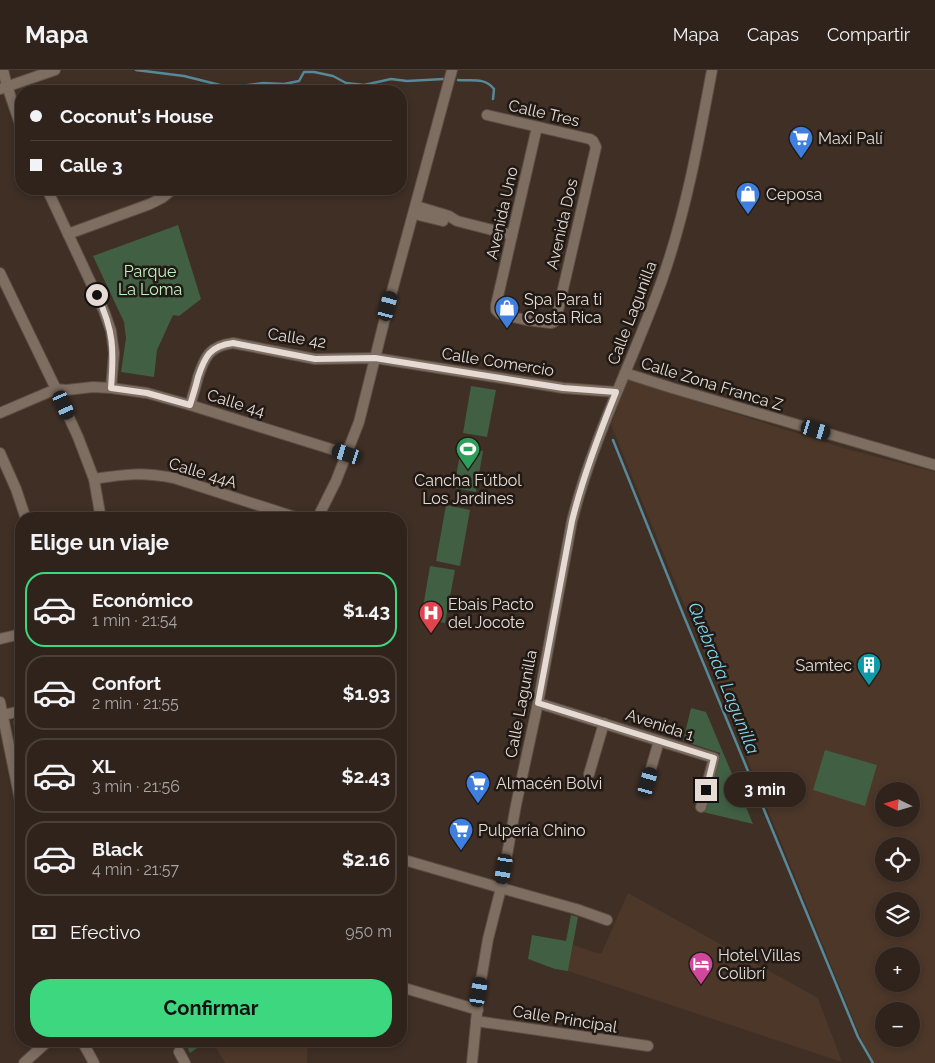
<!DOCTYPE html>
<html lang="es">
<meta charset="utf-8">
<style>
:root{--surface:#2f231c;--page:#372b25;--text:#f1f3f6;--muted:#a7a4a3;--line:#4a403b;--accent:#3cd77e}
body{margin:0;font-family:Raleway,sans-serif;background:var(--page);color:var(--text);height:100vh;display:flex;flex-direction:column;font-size:19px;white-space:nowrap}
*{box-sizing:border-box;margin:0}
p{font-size:16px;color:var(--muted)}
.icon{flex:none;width:28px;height:28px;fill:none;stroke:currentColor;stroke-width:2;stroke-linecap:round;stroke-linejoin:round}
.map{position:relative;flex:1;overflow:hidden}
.panel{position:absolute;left:15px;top:442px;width:392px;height:535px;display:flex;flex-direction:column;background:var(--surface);border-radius:20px;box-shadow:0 2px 8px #0003,0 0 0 1px var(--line)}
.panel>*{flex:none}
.hud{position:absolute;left:15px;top:15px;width:392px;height:110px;border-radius:20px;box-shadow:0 2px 8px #0003,0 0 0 1px var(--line);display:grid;align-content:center;height:110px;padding:0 15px;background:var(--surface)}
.needle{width:32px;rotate:275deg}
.tools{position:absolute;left:875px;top:712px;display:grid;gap:10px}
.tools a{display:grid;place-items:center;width:45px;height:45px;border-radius:50%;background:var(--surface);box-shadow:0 2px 8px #0003,0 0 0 1px var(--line);font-size:25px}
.end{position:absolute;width:22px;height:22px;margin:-11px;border:6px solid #e5dad4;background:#111;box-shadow:0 0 0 2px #111}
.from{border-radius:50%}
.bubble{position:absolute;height:35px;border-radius:18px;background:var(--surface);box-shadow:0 2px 8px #0003,0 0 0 1px var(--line);font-size:16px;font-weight:700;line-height:35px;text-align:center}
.car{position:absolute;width:15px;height:30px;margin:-15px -8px;border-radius:6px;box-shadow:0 0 4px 1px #0007;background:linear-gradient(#222 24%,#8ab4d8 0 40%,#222 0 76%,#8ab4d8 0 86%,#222 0)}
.hud b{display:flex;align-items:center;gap:18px;height:48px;font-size:19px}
.hud b+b{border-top:1px solid var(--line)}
.hud i{width:12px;height:12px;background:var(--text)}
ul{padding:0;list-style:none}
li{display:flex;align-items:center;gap:15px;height:75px;margin:0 10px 8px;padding:0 5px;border:2px solid var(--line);border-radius:20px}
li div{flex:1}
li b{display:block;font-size:19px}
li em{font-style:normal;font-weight:700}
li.selected{border-color:var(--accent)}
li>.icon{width:45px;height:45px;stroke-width:1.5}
h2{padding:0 15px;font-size:22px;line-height:60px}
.pay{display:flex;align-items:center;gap:12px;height:55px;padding:0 15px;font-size:19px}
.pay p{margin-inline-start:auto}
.primary-button{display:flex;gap:10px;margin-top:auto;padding:10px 15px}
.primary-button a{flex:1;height:58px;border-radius:20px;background:var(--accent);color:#111;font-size:20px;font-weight:700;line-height:58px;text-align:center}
header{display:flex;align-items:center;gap:30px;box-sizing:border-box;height:70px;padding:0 25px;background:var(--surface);border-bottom:1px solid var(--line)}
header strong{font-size:24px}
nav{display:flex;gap:28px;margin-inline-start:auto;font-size:18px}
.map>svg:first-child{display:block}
.built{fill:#4c3729;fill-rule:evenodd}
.green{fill:#405f43}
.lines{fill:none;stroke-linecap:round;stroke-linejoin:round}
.stream{stroke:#578998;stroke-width:2.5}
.street-casing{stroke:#5b4e45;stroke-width:12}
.street{stroke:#7e6d61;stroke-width:10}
.route{stroke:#e5dad4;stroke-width:6}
.labels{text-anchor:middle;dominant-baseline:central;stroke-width:5;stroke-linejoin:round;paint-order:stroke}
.street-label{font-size:16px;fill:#e5dad4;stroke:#201914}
.poi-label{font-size:16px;fill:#e5dad4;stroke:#201914;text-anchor:start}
.park-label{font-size:16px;fill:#bdf4c2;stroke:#201914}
.water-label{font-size:18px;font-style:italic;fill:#82d5ef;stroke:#201914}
</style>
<header>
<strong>Mapa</strong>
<nav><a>Mapa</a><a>Capas</a><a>Compartir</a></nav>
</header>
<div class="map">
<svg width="935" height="993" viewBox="0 0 935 993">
<rect width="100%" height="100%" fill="#3f2f25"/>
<g class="built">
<path d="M628 310 847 379 935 402V993H871L611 355ZM884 721H911V749H884ZM884 776H911V804H884ZM884 831H911V859H884ZM884 886H911V914H884ZM884 941H911V969H884Z"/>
<path d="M628 823 818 928 842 992 568 901 573 875 601 884Z"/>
<path d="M212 971H308L307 993H225Z"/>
</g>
<g class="green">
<path d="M178 155 201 229 179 246 173 245 157 280 154 307 121 302 126 268 124 252 93 186Z"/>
<path d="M471 316 496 320 487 367 463 363Z"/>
<path d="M461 378 483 381 476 422 454 418Z"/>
<path d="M446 435 470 440 460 496 436 491Z"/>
<path d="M430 496 455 500 445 553 421 549Z"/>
<path d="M691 638 706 642 753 754 703 742 720 683 683 671Z"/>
<path d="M21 649V693L13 651Z"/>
<path d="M825 680 877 695 865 736 813 720Z"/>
<path d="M571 845 578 847 568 901 555 899 528 889 532 865 566 871Z"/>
<path d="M168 971H207L190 983 186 974 177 972 170 976 167 972Z"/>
</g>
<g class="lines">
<g class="stream">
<path d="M136 0 184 6 224 16H240L263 13 284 14 299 11 304 2H314L333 6 346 13 364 15 391 9 407 11 444 9"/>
<path d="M458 10C471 11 485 7 494 19L493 29"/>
<path d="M613 370 681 539 858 967 873 993"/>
</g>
<defs>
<g id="street">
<path d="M3 0 7 16 21 57"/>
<path d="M0 19 55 0"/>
<path d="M487 45 590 69 593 71 596 77 557 245 554 252 551 253 526 250 500 244 496 240V235L537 57"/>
<path d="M47 119 104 241 111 261 114 283 111 318"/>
<path d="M416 136 449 146 457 151 512 165"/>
<path d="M414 144 443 151"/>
<path d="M68 164 150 134 162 128 173 119"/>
<path d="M0 203 56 319 78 367 94 409 101 449"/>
<path d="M625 303 672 318 935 395"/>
<path d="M190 335C193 325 196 316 198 307 205 286 210 276 233 273L315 289 375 288 563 318 616 322"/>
<path d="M0 343 56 319 66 320 93 317 111 318 147 323 190 335 347 384"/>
<path d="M0 383 16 419 26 449"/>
<path d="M94 409C125 404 143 402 174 408L301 449"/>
<path d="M317 449 336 411 359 352 388 236 452 0"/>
<path d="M0 569 21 564"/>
<path d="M0 632 21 735"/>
<path d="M538 633 714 688 701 737"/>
<path d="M3 645 21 641"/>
<path d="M589 704 604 653"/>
<path d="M647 712 659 671"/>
<path d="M401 789 501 818 576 839 607 850"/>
<path d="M401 917 478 940"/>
<path d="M476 951 648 976"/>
<path d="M82 971 94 993"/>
<path d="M179 982 185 993"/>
<path d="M24 993 48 971"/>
<path d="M472 993 479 922 488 869 501 818 516 735 538 633 572 451C593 367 633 291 662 210 686 142 699 70 712 0"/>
</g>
</defs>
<use href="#street" class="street-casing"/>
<use href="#street" class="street"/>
</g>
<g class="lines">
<path class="route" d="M97 225C114 261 114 280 111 318L147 323 190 335C193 325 196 316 198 307 205 286 210 276 233 273L315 289 375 288 563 318 616 322C599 364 583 406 572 451L538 633 714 688 706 720"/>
</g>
<defs>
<symbol id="supermarket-pin" viewBox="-11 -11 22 30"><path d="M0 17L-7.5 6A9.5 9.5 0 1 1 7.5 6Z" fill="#3f7fe0" stroke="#201914"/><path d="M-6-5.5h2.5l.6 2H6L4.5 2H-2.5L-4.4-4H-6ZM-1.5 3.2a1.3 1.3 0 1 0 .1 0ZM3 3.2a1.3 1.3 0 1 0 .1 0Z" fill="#fff"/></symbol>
<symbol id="shop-pin" viewBox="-11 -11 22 30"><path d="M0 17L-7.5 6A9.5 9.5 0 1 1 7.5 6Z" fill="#3f7fe0" stroke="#201914"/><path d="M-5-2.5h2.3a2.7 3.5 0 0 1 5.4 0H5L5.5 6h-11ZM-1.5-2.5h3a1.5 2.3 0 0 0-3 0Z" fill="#fff"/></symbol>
<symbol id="stadium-pin" viewBox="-11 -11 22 30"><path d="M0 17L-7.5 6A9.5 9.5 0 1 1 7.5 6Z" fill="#2e9e5b" stroke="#201914"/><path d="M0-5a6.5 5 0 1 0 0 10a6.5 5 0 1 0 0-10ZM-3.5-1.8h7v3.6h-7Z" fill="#fff"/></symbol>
<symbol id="hospital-pin" viewBox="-11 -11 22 30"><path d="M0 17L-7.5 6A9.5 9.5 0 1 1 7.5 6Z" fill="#e0444e" stroke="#201914"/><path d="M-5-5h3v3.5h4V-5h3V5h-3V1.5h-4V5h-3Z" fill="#fff"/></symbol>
<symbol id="building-pin" viewBox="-11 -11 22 30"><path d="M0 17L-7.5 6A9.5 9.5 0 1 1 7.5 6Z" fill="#0f9aa8" stroke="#201914"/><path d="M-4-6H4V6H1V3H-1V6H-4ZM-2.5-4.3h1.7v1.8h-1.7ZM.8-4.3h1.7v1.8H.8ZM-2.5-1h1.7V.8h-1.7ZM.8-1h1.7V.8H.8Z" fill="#fff"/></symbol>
<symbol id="hotel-pin" viewBox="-11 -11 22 30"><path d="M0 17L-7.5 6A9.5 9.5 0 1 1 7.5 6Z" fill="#d1479c" stroke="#201914"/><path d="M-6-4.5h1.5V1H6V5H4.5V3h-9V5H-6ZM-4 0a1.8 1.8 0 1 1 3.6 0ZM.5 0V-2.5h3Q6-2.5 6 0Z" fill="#fff"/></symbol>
</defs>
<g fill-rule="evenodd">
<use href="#supermarket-pin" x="787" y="54" width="28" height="38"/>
<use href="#shop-pin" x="734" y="110" width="28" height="38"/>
<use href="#shop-pin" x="493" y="224" width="28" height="38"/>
<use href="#stadium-pin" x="454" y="365" width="28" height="38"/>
<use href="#hospital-pin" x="417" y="529" width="28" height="38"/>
<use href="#building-pin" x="855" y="581" width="28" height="38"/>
<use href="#supermarket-pin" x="464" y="699" width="28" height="38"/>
<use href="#supermarket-pin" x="447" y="746" width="28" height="38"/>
<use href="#hotel-pin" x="687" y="880" width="28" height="38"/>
</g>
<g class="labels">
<g class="street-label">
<text transform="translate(544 43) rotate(13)">Calle Tres</text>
<text transform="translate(502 143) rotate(-77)">Avenida Uno</text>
<text transform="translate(562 154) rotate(-77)">Avenida Dos</text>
<text transform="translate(632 243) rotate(-69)">Calle Lagunilla</text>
<text transform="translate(297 268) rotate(9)">Calle 42</text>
<text transform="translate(498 292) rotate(9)">Calle Comercio</text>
<text transform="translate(712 314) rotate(17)">Calle Zona Franca Z</text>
<text transform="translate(236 333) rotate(17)">Calle 44</text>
<text transform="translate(203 403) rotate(17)">Calle 44A</text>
<text transform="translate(521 634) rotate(-79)">Calle Lagunilla</text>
<text transform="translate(660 655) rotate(18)">Avenida 1</text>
<text transform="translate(565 949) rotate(9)">Calle Principal</text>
</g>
<g class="poi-label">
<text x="818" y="68">Maxi Palí</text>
<text x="766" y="124">Ceposa</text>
<text x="524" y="229">Spa Para ti<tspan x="524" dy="18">Costa Rica</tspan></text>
<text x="468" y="410" text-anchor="middle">Cancha Fútbol<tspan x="468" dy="18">Los Jardines</tspan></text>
<text x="448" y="534">Ebais Pacto<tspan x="448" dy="18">del Jocote</tspan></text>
<text x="852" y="595" text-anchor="end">Samtec</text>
<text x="496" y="713">Almacén Bolvi</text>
<text x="478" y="760">Pulpería Chino</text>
<text x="718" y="885">Hotel Villas<tspan x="718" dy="18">Colibrí</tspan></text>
</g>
<g class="park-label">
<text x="150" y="201">Parque<tspan x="150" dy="18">La Loma</tspan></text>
</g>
<g class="water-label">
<text transform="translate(724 608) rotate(68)">Quebrada Lagunilla</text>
</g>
</g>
</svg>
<div class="tools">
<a><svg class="needle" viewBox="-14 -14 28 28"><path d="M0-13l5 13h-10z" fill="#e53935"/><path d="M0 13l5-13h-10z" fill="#a7a4a3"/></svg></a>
<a><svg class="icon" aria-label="locate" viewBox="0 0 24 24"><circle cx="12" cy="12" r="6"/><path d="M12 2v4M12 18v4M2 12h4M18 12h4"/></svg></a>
<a><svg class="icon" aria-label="layers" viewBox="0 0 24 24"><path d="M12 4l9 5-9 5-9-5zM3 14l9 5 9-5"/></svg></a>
<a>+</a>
<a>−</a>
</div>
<i class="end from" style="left:97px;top:225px"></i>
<i class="end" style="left:706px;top:720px"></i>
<div class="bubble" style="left:724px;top:702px;width:82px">3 min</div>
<i class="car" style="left:388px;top:236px;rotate:15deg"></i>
<i class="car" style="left:64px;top:335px;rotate:156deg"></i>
<i class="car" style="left:816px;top:360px;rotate:107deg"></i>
<i class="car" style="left:347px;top:384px;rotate:288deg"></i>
<i class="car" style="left:648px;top:712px;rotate:16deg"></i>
<i class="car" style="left:504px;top:799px;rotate:190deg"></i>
<i class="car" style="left:479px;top:922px;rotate:10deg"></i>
<div class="hud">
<b><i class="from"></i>Coconut's House</b>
<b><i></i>Calle 3</b>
</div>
<section class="panel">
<h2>Elige un viaje</h2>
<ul>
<li class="selected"><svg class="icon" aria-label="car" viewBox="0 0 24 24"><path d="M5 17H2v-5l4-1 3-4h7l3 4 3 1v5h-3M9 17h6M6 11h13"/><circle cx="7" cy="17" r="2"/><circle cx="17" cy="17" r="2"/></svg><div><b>Económico</b><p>1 min · 21:54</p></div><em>$1.43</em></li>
<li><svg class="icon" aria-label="car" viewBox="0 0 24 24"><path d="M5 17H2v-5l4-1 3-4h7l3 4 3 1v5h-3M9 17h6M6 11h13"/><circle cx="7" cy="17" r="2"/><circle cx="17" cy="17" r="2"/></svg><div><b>Confort</b><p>2 min · 21:55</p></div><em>$1.93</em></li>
<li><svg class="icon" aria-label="car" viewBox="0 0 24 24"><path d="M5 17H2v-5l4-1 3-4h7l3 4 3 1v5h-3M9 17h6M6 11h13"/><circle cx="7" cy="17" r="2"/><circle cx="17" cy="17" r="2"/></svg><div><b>XL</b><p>3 min · 21:56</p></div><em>$2.43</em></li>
<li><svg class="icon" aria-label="car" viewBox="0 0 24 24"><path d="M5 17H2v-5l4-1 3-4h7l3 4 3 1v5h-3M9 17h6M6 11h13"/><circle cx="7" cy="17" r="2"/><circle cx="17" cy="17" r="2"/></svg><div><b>Black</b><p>4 min · 21:57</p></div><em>$2.16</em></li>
</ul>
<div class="pay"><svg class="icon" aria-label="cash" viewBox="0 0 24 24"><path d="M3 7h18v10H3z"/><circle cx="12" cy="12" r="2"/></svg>Efectivo<p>950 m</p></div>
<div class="primary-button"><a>Confirmar</a></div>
</section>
</div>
